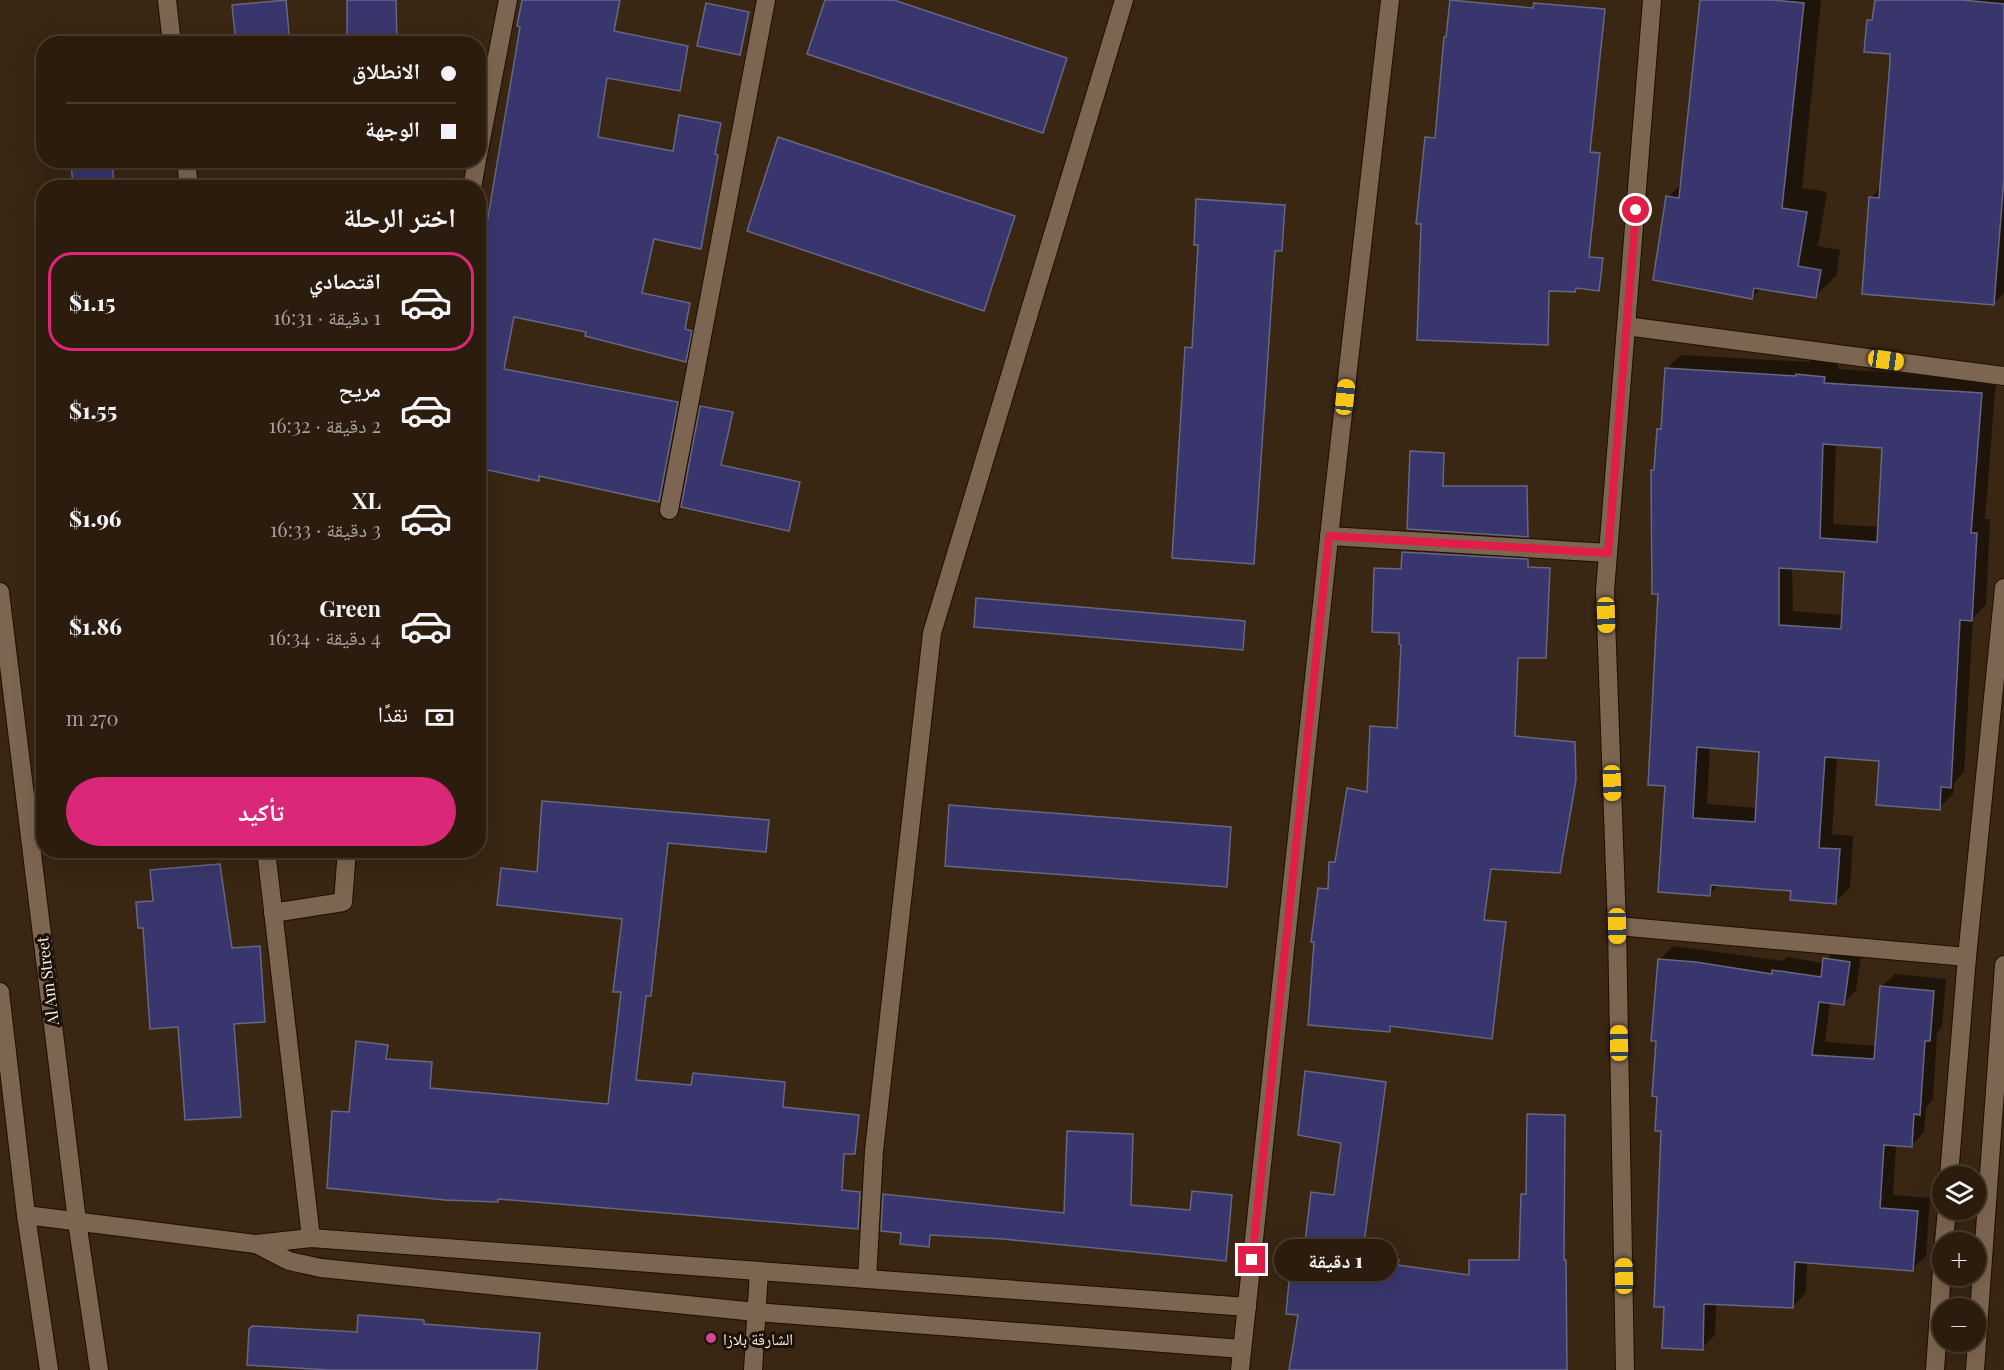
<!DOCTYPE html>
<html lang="ar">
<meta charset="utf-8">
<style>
:root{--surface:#2b1c0e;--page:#37291c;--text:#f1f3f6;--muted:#a6a19e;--line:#473a2e;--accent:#db2777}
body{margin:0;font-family:"Playfair Display","Noto Naskh Arabic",serif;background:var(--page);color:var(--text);direction:rtl;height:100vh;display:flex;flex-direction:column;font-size:22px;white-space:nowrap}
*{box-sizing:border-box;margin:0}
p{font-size:20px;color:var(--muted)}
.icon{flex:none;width:33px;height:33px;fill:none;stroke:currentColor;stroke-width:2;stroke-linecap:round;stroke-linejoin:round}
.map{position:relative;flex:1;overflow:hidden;direction:ltr}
.side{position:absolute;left:36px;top:180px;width:450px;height:678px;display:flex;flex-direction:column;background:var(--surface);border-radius:24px;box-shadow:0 6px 24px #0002,0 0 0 2px var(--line);direction:rtl}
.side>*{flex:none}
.guide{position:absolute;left:36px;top:36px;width:450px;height:132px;border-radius:24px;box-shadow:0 6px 24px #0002,0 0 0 2px var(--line);direction:rtl;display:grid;align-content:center;height:132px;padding:0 30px;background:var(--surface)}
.tools{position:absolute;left:1932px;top:1166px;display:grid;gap:12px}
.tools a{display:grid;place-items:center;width:54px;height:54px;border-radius:50%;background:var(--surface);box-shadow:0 6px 24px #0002,0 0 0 2px var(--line);font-size:30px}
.end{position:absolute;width:27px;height:27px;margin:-14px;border:8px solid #e11d48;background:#fff;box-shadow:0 0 0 3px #fff}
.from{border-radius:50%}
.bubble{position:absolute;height:42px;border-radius:21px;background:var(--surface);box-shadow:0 6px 24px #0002,0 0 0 2px var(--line);font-size:20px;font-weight:800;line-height:42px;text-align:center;direction:rtl}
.car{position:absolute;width:18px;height:36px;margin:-18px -9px;border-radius:8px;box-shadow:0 0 4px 2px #0007;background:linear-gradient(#f5c518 24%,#345 0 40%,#f5c518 0 76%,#345 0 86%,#f5c518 0)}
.guide b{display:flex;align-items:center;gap:21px;height:57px;font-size:22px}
.guide b+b{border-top:2px solid var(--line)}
.guide i{width:15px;height:15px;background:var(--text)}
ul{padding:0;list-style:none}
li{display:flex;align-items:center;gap:18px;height:99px;margin:0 12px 9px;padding:0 18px;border:3px solid transparent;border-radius:24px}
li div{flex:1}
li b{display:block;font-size:22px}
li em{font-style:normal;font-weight:800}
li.current{border-color:var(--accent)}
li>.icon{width:54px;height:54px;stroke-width:1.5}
h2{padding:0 30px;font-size:27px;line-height:72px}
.pay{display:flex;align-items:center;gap:15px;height:66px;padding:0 30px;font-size:22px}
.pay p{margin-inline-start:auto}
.cta{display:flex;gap:12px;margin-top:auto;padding:12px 30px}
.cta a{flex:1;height:69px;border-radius:36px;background:var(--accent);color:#fff;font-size:24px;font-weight:800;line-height:69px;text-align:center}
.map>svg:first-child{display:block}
.shadow{fill:#0007;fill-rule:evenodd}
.building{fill:#39366d;stroke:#666782;stroke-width:1.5;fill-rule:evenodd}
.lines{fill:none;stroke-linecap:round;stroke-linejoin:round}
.street-casing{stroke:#200e00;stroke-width:20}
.secondary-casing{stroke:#200e00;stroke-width:20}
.street{stroke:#7d6651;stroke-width:18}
.secondary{stroke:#7d6651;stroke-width:18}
.route{stroke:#e11d48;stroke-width:8}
.hotel-dot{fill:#d1479c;stroke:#1a1109;stroke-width:2}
.labels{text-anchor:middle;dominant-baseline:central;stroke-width:6;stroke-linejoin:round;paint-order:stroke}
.street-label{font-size:16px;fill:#fbeee2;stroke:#1a1109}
.poi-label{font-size:16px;fill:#fbeee2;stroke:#1a1109;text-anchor:start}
</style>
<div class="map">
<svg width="2004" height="1370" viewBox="0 0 2004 1370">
<rect width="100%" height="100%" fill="#392613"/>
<g class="shadow">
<path d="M1702 0H1821L1802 188 1827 192 1818 246 1840 250 1836 276 1815 296 1761 288 1751 297 1668 197 1683 182Z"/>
<path d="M1877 0H2004V293L1994 303 1871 198 1881 187 1892 52 1868 20 1875 14Z"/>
<path d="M1681 355 1809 362 1812 360 1838 363V369L1996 380 1985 519H1990L1986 605 1973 618 1964 772 1954 783 1953 794 1939 808 1881 759 1837 757 1832 834 1853 836 1850 888 1835 902 1792 889 1720 884 1710 894 1667 785 1652 470 1656 466 1658 430 1663 425 1666 369ZM1836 443 1884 447 1879 527 1833 524ZM1792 568 1845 570 1843 615 1793 611ZM1710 747 1761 750 1757 808 1707 804Z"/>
<path d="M1673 946 1783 961 1787 957 1824 963 1838 946 1862 949 1856 990 1843 1004 1830 1002 1825 1042 1877 1046 1881 987 1895 974 1946 979 1942 1027 1937 1032 1933 1100 1926 1107 1924 1132 1911 1146 1896 1145 1893 1195 1930 1198 1926 1256 1912 1269 1807 1262 1806 1293 1792 1307 1716 1303 1715 1335 1702 1348 1665 1306 1662 1130 1657 1040 1660 959Z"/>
</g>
<g class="building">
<path d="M286 0 290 44H236L232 5Z"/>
<path d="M347 0H396L397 44H347Z"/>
<path d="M522 0H620L614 31 688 46 680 91 607 78 598 137 673 151 679 115 721 123 715 154 718 155 701 249 654 239 642 293 690 303 685 329 692 331 686 362 585 336 586 332 514 317 504 369 678 402 659 502 539 476V481L478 468V277L520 27 517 26Z"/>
<path d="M825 0H894L1067 58 1043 133 807 54Z"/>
<path d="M1450 0 1533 8 1534 3 1605 9 1590 152 1600 153 1589 257 1603 258 1599 291 1576 288 1575 292 1549 291 1548 345 1417 340 1421 224H1416L1425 137 1435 138 1444 37H1446Z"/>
<path d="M1700 0H1773L1804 3 1782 208 1807 212 1798 266 1821 270 1816 298 1754 288 1752 299 1653 280 1666 196 1679 198Z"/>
<path d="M1875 0H1962L2004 4V178L1994 305 1862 294 1869 197 1879 198 1890 62V54L1864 52 1867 20H1872Z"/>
<path d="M706 3 749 12 740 55 697 46Z"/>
<path d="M778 137 1015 216 984 311 747 231Z"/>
<path d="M71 160H112L114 187 73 188Z"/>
<path d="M1196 199 1285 205 1282 251H1275L1254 564 1172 558 1185 347 1192 348 1198 245H1194Z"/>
<path d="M1665 368 1796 376V374L1825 377 1824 383 1982 393 1971 533H1977L1972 621 1960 620 1951 788 1941 787 1940 810 1876 805 1879 761 1825 757 1819 848 1840 849 1836 904 1790 900 1791 891 1711 885 1710 896 1658 892 1665 786 1648 785 1658 594H1652L1651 470H1654L1657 429H1661ZM1823 444 1882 448 1877 542 1820 538ZM1779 568 1844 572 1841 629 1779 625ZM1697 747 1759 752 1755 822 1693 818Z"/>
<path d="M700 406 733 412 721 465 800 482 789 531 681 507Z"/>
<path d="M1410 451 1444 453 1443 486H1527L1528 537 1407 529Z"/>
<path d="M1402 552 1528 559V567L1550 568 1546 658H1518L1515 736 1575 742 1576 780 1560 873 1491 869 1484 920 1506 922 1492 1039 1390 1026V1032L1308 1025 1314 942H1311L1318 888 1328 889 1329 862H1335L1347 788 1367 792 1370 726 1397 728 1401 645 1399 644V633L1372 632 1374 568 1401 569Z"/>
<path d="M976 598 1245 621 1243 650 974 627Z"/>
<path d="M542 801 769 820 766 852 668 843 651 996H646L636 1080 691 1085 693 1073 785 1082 783 1107 859 1115 855 1154H844L842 1190 860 1192 858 1229 498 1199V1202L445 1200 327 1188 332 1111 349 1112 356 1041 388 1045 386 1059 432 1062 430 1088 608 1104 621 992H613L622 919 497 905 501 868 537 872Z"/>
<path d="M949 805 1231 827 1227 887 945 866Z"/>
<path d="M220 864 232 948 260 946 265 1022 234 1024 241 1117 185 1120 178 1027 150 1029 143 928H138L136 902 153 901 150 870Z"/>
<path d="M1823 958 1850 962 1844 1005 1819 1002 1812 1055 1874 1059 1880 986 1934 991 1930 1041H1925L1920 1115 1914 1114 1912 1147 1884 1145 1880 1208 1918 1211 1913 1271 1795 1262 1793 1308 1704 1304 1703 1350 1662 1348 1664 1307H1654L1661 1131H1655L1657 1097 1652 1096 1656 1041H1651L1658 959 1696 962 1772 974V970L1821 977Z"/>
<path d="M1305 1071 1386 1082 1362 1258 1399 1260 1398 1265 1469 1275V1260H1519L1521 1194H1526L1527 1114 1565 1115 1564 1260H1566L1567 1370H1289L1298 1315 1286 1314 1292 1248 1304 1250 1311 1192 1334 1195 1341 1143 1298 1135Z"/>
<path d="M1067 1131 1133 1134 1131 1205 1190 1210 1192 1191 1232 1195 1226 1261 1003 1239 930 1235 929 1247 900 1244 901 1233 881 1231 883 1194 1064 1213Z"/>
<path d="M358 1315 424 1320V1324L540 1333 537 1370H330L247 1365 249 1329 252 1326 357 1332Z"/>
</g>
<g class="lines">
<defs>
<g id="street">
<path d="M167 0 172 44"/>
<path d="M478 155 508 0"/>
<path d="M186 160 189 188"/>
<path d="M472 188 477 160"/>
<path d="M1626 326 2004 376"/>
<path d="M669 510 766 0"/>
<path d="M1329 536 1608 553"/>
<path d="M266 850 311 1238"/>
<path d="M273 913 343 902 347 850"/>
<path d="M1617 926 1967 957"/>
<path d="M26 1215 256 1244 311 1238 1247 1307"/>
<path d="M256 1244 289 1261 321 1268 756 1312 1242 1349"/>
<path d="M867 1279 874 1151 932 633 1124 0"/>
<path d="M753 1370 759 1271"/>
<path d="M1240 1370 1332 510 1390 0"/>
<path d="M1625 1370 1617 926 1605 591 1652 0"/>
</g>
<g id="secondary">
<path d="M0 592 77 1221 99 1370"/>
<path d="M0 992 26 1215 49 1370"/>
<path d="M1949 1176 1967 957 2004 588"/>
<path d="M1944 1242 1947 1209"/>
<path d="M1935 1370 1942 1270"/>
<path d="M1975 1370 2004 965"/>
</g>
</defs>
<use href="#street" class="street-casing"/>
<use href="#secondary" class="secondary-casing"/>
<use href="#street" class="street"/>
<use href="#secondary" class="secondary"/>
</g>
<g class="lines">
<path class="route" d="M1252 1260 1329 536 1608 553 1636 210"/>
</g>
<circle class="hotel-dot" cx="711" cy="1338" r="6"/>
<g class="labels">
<g class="street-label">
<text transform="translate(47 981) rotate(-97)">Al Am Street</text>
</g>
<g class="poi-label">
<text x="723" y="1338">الشارقة بلازا</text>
</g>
</g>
</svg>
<div class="tools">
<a><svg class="icon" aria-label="layers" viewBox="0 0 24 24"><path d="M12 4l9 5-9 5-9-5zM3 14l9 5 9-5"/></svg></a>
<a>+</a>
<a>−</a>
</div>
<i class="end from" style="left:1636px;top:210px"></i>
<i class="end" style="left:1252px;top:1260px"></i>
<div class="bubble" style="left:1274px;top:1239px;width:123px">1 دقيقة</div>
<i class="car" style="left:1886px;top:360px;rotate:98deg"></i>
<i class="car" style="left:1345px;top:397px;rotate:6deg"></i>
<i class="car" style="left:1606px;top:615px;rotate:178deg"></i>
<i class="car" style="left:1612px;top:783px;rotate:178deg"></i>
<i class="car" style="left:1617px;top:926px;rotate:179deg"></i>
<i class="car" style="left:1619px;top:1043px;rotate:359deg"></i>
<i class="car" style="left:1624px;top:1276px;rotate:359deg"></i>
<div class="guide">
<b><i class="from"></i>الانطلاق</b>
<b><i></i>الوجهة</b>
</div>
<section class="side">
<h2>اختر الرحلة</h2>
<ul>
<li class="current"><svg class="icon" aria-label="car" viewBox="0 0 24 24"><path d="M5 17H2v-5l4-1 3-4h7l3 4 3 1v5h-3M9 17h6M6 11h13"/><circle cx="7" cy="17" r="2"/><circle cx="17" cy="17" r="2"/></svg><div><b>اقتصادي</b><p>1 دقيقة · 16:31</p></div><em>$1.15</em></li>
<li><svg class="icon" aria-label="car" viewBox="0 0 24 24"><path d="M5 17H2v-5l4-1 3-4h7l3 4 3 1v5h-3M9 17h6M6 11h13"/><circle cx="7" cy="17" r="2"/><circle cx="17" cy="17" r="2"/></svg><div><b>مريح</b><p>2 دقيقة · 16:32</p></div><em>$1.55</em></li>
<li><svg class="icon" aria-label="car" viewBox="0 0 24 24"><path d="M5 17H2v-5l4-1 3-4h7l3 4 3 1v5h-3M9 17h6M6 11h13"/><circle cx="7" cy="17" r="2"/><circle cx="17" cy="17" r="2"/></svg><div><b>XL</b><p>3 دقيقة · 16:33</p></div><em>$1.96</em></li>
<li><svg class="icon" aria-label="car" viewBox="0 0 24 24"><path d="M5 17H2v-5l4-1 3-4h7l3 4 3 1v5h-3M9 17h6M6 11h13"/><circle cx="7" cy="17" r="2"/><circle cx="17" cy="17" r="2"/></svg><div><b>Green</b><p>4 دقيقة · 16:34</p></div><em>$1.86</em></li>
</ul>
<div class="pay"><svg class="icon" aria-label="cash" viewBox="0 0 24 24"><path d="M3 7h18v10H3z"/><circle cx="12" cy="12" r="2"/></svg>نقدًا<p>270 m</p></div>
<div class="cta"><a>تأكيد</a></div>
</section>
</div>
